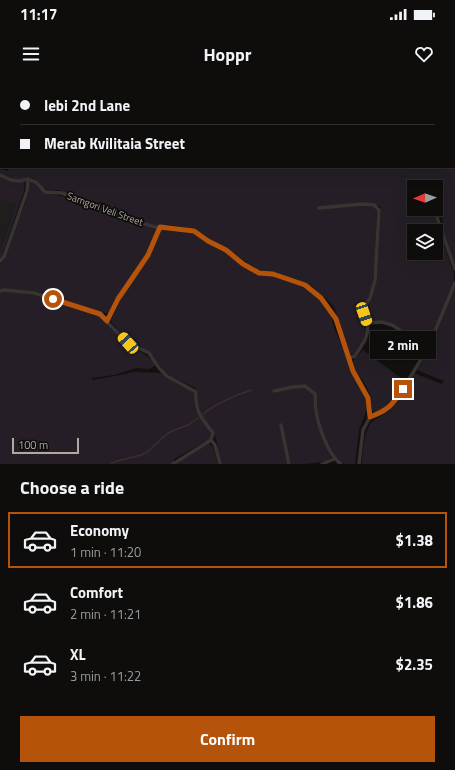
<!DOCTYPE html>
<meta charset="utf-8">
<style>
:root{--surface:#0e0d0c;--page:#171615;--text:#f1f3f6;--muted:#9b9c9d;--line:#2e2d2d;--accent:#b45309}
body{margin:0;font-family:"Titillium Web",sans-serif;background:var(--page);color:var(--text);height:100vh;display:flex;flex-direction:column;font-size:15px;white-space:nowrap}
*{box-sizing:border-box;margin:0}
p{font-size:13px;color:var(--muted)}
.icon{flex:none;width:22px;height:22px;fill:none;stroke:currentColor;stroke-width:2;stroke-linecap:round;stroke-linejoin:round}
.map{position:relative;height:384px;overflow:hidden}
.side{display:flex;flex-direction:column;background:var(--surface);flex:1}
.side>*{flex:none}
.top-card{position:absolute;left:0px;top:0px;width:455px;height:88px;box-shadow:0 4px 16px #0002,0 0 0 1px var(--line);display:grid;align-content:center;height:88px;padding:0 20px;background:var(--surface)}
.needle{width:26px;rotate:268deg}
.fabs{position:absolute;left:407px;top:100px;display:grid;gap:8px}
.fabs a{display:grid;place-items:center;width:36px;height:36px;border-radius:0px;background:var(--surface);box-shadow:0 4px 16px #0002,0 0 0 1px var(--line);font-size:20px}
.scale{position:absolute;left:12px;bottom:10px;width:67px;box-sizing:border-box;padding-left:4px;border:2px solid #b3a7a0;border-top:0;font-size:11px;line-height:14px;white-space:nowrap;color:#b3a7a0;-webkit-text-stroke:3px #0c0c0b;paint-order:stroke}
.end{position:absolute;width:18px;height:18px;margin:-9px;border:5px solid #b45309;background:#fff;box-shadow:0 0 0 2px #fff}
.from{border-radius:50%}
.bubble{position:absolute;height:28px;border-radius:0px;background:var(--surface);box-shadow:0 4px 16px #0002,0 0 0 1px var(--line);font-size:13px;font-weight:700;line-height:28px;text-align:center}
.car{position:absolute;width:12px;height:24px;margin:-12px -6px;border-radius:5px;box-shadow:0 0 3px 1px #0007;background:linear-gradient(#f5c518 24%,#345 0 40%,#f5c518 0 76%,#345 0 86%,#f5c518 0)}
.top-card b{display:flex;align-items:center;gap:14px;height:38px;font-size:15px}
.top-card b+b{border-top:1px solid var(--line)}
.top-card i{width:10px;height:10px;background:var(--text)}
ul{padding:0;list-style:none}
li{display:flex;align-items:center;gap:12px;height:56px;margin:0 8px 6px;padding:0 12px;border:2px solid transparent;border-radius:0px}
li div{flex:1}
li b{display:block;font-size:15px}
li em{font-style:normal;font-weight:700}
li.on{border-color:var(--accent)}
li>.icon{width:36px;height:36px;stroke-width:1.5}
h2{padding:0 20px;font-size:18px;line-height:48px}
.cta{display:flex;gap:8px;margin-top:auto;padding:8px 20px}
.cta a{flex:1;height:46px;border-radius:0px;background:var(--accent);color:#fff;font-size:16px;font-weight:700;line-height:46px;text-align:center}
.status{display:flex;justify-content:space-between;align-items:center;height:28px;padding:0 20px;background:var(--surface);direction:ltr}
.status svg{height:11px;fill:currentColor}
header{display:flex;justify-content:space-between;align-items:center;height:52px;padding:0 20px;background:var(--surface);font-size:18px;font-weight:700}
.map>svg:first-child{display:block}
.built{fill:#1f1e1c}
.green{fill:#251e26;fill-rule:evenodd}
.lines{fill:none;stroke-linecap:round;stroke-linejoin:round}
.stream{stroke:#3c2d2b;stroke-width:1.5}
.street{stroke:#373431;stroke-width:3.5}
.route{stroke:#b45309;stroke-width:5}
.labels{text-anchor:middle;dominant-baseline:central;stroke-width:3.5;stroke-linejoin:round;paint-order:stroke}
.street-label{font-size:10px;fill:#b3a7a0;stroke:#0c0c0b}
</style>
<div class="status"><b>11:17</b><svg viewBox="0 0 49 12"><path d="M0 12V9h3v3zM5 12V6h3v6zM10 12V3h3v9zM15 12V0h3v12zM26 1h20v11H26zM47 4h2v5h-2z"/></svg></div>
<header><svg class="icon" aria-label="menu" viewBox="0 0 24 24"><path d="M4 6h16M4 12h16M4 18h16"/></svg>Hoppr<svg class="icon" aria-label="heart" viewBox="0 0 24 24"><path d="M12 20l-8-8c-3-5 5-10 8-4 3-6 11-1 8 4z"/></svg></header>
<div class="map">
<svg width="455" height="384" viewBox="0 0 455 384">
<rect width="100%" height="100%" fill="#121110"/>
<path class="built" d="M0 120 16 123 0 170Z"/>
<g class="green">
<path d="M0 0H455V184L441 145 443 143 442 138 438 137 436 129V107H414V129H432L454 194V201L451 209 427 266 392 244 371 241 367 237 366 232 376 201 381 127 374 124 362 125 375 127 377 129 375 178 372 205 363 232 365 251 363 260 354 274 350 275 334 227 325 217 316 213 306 204 270 191 258 190 229 170 214 163 195 149 171 145 156 146 143 142 59 110C56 110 52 111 49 110 37 108 43 97 25 97L24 111 2 177 0 179V170L16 124 0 120V89L8 91 9 87H454V1H1V35ZM414 151H436V173H414Z"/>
<path d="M31 101 36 103 44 113C71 116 91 126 115 136 128 141 141 145 154 149L158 148 146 175 111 233H101L41 213 0 210V184L5 179 29 112V102Z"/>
<path d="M161 149 192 152 208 163 225 171 242 185 259 194 273 195 303 206 319 219 331 237 335 250 366 315 368 326 359 350 355 384C352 384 348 384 346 384 332 381 320 345 318 332 317 324 319 318 314 311L312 312C316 319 313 326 315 334 318 348 324 362 330 375L331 378C322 384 303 384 291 384L282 344 288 384H221L218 373V366L214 353 199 332 197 323 198 313 195 308 171 296 163 290 151 273 129 262 112 243 111 240 118 225 130 204 150 174 156 157Z"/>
<path d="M455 206V384H362C362 375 365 347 372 342 377 337 386 335 390 330 400 319 407 306 414 293L442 304 444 301 417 290 430 269Z"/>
<path d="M4 211 34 215 76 227 99 235 127 264 133 268 143 273 155 283V286L149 289 136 288 114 295 92 298V300L115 296 134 292 162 293 194 313 195 330 211 353 210 359 174 379V382L171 384H0V212Z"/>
<path d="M363 270 405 301 390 324 378 333 373 332C371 325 372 317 368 310 364 300 354 292 353 281Z"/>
<path d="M209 363 213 367 218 384H175Z"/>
</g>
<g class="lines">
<g class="stream">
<path d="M54 0 57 1"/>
<path d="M454 71H455"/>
<path d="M203 334C216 324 236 315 251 310"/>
<path d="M111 384 117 381 141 375 147 372 168 353 188 345 198 338"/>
</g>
<g class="street">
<path d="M0 95 11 100 20 101 28 99 36 102 45 112 62 113 131 140 155 147 194 151 208 161 226 170 243 183 259 193 273 194 305 205 321 218 335 239 353 291 368 318 370 337"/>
<path d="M319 128 363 124 374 125 379 130 375 200 370 218 365 226 364 234 368 243 367 253 365 260 355 276 349 278"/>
<path d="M434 129 455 189"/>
<path d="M0 181 4 177 27 111 28 99"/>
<path d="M0 211 4 210 34 213 77 226 99 234 128 263 149 273 159 288 167 296 196 312C195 333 201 337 213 353L211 360"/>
<path d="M107 241 118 219 148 175 160 147"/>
<path d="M368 243 382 242 392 245 428 268"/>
<path d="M274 311 293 307 305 306 315 314C316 319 315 324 316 330 318 345 328 375 341 384"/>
<path d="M281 345 289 384"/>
<path d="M211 360 215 365 220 384"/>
<path d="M173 384 211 360"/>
<path d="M322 384 334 379"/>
<path d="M359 384 363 350 370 337 384 332 390 327 403 309 428 268 455 203"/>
</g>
</g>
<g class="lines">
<path class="route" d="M53 219 100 234 107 241 118 219 148 175 160 147 194 151 208 161 226 170 243 184 259 193 273 194 305 205 321 218 336 239 353 291 368 318 370 337C389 330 392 325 403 309"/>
</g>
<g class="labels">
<g class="street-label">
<text transform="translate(105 129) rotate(20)">Samgori Veli Street</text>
</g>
</g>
</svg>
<div class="fabs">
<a><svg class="needle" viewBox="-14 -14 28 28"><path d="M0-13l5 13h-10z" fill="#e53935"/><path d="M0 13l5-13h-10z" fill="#9b9c9d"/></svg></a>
<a><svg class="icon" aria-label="layers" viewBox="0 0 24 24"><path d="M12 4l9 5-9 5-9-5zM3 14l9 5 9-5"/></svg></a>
</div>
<div class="scale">100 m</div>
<i class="end from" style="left:53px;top:219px"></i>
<i class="end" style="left:403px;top:309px"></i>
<div class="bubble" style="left:370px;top:251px;width:66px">2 min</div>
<i class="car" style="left:364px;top:234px;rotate:161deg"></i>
<i class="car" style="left:128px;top:263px;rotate:318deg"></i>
<div class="top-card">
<b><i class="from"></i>Iebi 2nd Lane</b>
<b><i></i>Merab Kvilitaia Street</b>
</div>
</div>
<section class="side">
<h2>Choose a ride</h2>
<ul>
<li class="on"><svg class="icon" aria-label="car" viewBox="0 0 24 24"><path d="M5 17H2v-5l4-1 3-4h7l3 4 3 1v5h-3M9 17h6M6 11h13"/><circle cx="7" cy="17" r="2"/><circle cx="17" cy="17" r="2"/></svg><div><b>Economy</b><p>1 min · 11:20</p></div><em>$1.38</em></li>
<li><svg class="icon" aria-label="car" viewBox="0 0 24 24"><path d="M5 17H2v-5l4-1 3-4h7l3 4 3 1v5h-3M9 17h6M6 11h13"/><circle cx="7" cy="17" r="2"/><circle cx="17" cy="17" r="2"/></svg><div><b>Comfort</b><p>2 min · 11:21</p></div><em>$1.86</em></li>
<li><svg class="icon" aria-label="car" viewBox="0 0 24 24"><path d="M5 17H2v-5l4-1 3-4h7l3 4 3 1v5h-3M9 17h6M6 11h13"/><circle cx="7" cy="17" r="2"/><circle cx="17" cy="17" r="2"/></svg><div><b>XL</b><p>3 min · 11:22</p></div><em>$2.35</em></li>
</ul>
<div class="cta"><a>Confirm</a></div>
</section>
